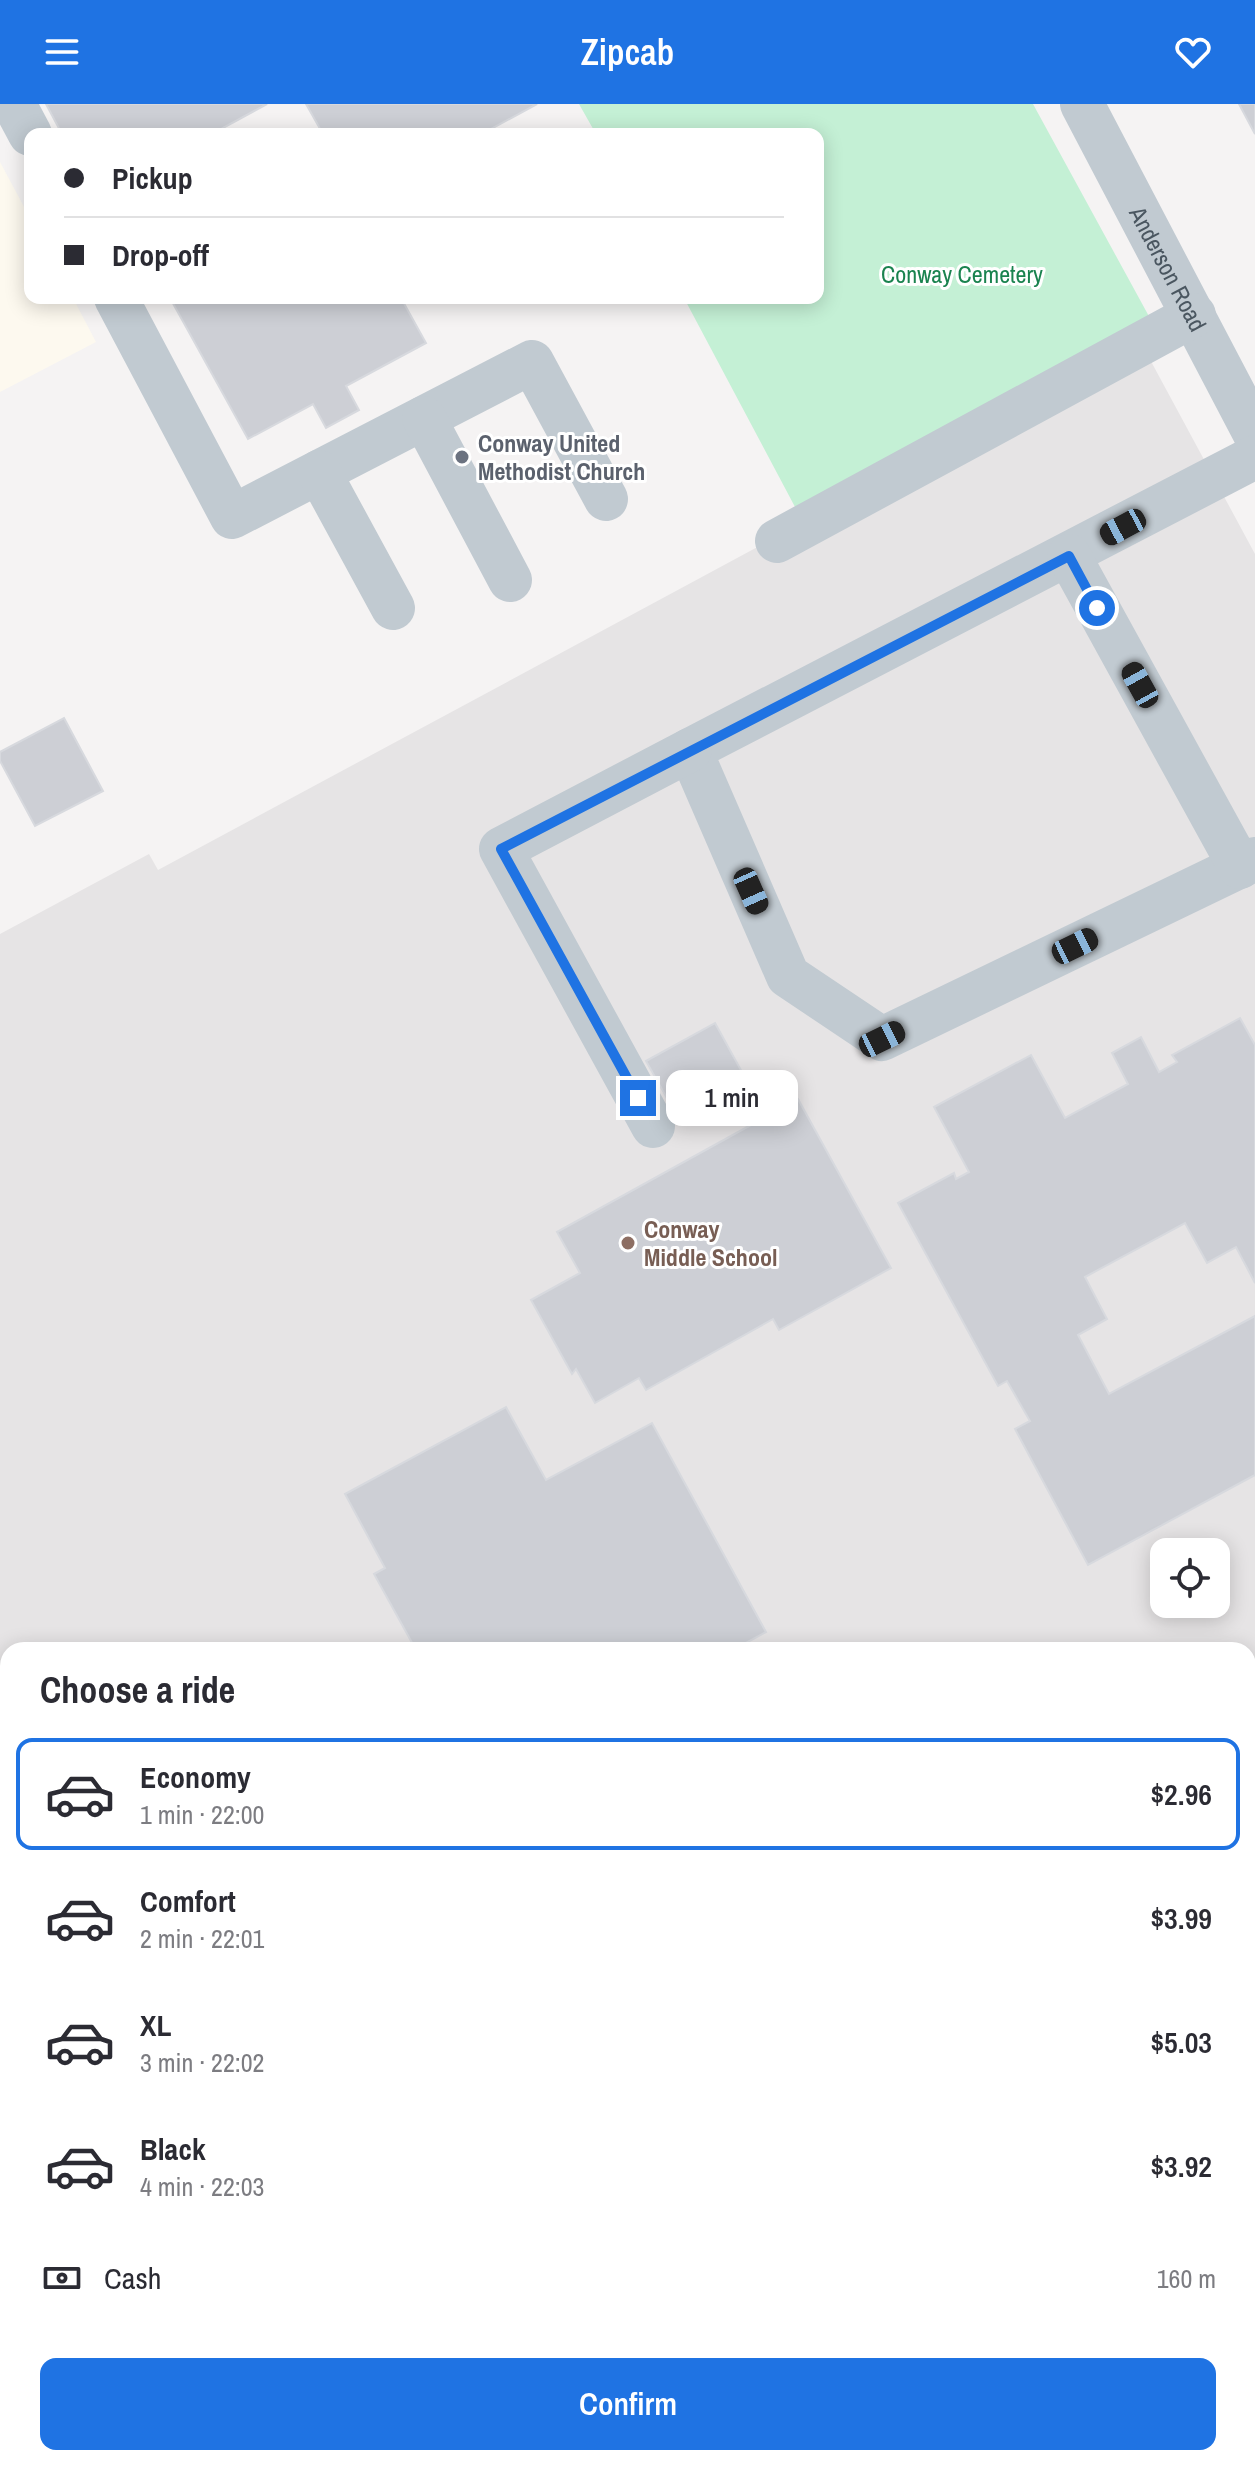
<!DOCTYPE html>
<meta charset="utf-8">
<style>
:root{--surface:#fff;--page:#f2f2f3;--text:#2b2b33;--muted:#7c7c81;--line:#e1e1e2;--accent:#1f73e3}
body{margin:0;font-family:"Archivo Narrow",sans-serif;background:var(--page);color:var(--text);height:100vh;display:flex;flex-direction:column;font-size:30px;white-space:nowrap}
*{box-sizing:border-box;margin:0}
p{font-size:26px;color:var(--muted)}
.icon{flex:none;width:44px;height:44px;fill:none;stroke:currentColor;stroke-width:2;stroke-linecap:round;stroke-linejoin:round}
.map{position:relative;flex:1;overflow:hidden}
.drawer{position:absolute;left:0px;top:1538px;width:1256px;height:824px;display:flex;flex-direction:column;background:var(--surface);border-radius:24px 24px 0 0;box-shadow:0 4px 20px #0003}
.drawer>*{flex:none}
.guide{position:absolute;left:24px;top:24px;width:800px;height:176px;border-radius:16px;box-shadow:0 4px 20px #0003;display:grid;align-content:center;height:176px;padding:0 40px;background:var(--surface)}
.tools{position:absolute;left:1150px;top:1434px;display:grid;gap:16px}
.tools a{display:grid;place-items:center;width:80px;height:80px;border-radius:16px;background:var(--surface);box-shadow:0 4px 20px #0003;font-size:40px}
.end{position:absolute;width:36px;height:36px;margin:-18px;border:10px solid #1f73e3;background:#fff;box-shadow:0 0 0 4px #fff}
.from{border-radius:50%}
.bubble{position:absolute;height:56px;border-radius:16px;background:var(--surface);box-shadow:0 4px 20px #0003;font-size:26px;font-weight:600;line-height:56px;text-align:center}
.car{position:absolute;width:24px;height:48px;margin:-24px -12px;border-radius:10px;box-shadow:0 0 6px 2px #0007;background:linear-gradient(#222 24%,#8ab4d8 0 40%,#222 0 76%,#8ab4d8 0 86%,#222 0)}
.guide b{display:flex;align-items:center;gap:28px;height:76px;font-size:30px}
.guide b+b{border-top:2px solid var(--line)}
.guide i{width:20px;height:20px;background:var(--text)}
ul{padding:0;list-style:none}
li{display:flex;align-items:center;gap:24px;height:112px;margin:0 16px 12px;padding:0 24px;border:4px solid transparent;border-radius:16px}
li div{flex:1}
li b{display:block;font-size:30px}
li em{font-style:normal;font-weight:600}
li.on{border-color:var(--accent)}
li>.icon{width:72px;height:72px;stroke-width:1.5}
h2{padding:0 40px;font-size:36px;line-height:96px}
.pay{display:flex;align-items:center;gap:20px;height:88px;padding:0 40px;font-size:30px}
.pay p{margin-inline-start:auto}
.button{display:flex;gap:16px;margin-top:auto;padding:16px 40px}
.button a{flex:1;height:92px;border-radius:16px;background:var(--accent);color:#fff;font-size:32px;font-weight:600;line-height:92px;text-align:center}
header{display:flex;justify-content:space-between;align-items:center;height:104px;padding:0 40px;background:var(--accent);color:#fff;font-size:36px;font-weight:600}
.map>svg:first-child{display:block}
.commercial{fill:#fdf9ef}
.education{fill:#e6e4e5;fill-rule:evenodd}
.green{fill:#c4f0d5}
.building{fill:#cdcfd5;stroke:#d7d9de;stroke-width:2}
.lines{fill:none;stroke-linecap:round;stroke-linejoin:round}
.path{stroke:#7ccea6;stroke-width:5;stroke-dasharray:6 4;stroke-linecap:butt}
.minor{stroke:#c1cad1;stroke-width:44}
.route{stroke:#1f73e3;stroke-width:10}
.worship-dot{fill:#6b7280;stroke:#fff;stroke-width:3}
.education-dot{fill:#8d6e63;stroke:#fff;stroke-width:3}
.labels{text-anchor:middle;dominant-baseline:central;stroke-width:6;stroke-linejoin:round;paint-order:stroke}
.street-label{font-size:24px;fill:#4a5660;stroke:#fff}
.park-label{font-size:24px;fill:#1a834f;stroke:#fff}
.worship-label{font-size:24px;font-weight:bold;fill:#5b616d;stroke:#fff;text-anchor:start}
.education-label{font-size:24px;font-weight:bold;fill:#785e54;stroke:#fff;text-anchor:start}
</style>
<header><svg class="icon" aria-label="menu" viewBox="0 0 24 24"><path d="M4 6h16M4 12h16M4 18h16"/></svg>Zipcab<svg class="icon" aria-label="heart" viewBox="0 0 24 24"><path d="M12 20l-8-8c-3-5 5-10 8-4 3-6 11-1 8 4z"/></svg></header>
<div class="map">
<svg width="1255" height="2362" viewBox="0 0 1255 2362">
<rect width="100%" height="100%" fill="#f5f3f3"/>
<path class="commercial" d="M0 58 30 114V194H73L96 238 0 288Z"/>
<path class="education" d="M1140 237 1255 450V1802L1248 1806V1546H8V2354H225L210 2362H0V830L149 750 158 766ZM1164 1448H1216V1500H1164Z"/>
<g class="green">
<path d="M579 0H1033L1157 227 803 418 684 194H818V30H596Z"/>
<path d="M0 1636 8 1651V1762L0 1767Z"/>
<path d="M0 2066 8 2081V2354H12L6 2362H0L3 2224Z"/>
</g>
<g class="building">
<path d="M46 0H267L212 30H62Z"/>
<path d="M306 0H537L482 30H323Z"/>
<path d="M1239 0H1255V30Z"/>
<path d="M170 194H401L426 239 346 282 359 306 326 324 313 300 248 335Z"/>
<path d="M64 614 103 687 35 722 0 657V648Z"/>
<path d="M1240 914 1255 941V1179L1236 1143 1207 1159 1185 1119 1085 1173 1107 1215 1078 1231 1109 1290 1255 1212V1371L1088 1461 1015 1325 1030 1317 1007 1277 998 1282 898 1099 954 1069 956 1075 969 1068 934 1003 1031 951 1065 1014 1128 980 1112 949 1141 933 1159 968 1177 958 1172 951Z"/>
<path d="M715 919 742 968 728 976 732 984 689 1008 684 999 673 1005 646 957Z"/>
<path d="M798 995 891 1164 779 1226 773 1215 646 1286 639 1274 595 1299 576 1265 572 1270 531 1196 580 1169 557 1128Z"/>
<path d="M506 1303 546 1376 652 1319 766 1528 733 1546H416L374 1470 385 1464 345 1390Z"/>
<path d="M1255 1906V2011L1248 1998V1909Z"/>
<path d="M1255 2216V2303L1248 2290V2220Z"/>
<path d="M436 2354H449L453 2362H421Z"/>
<path d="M509 2354H648L652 2362H514Z"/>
<path d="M679 2354H798L794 2362H676Z"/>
<path d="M997 2354H1106L1111 2362H1001Z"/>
</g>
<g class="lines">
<path class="path" d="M1248 1841 1255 1837"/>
<g class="minor">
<path d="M14 0 30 30"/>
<path id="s1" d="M1082 0 1255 330"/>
<path d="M116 194 232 413 532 258 606 395"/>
<path d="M424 314 510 476"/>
<path d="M1255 353 690 646 788 872 882 935 1255 755"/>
<path d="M319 368 393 504"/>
<path d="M777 437 1194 211"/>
<path d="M1069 452 1240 763"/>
<path d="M653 1022 501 745 690 646"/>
<path d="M1248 2125 1255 2122"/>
<path d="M1194 2354 1199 2362"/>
</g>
</g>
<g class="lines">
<path class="route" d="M638 994 501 745 1069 452 1097 504"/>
</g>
<circle class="worship-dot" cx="462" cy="353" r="8"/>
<circle class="education-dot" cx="628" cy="1139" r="8"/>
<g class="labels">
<g class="street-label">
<text stroke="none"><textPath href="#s1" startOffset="186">Anderson Road</textPath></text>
</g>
<g class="park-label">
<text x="962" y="170">Conway Cemetery</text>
</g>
<g class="worship-label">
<text x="478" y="339">Conway United<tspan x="478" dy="28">Methodist Church</tspan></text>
</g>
<g class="education-label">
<text x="644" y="1125">Conway<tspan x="644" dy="28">Middle School</tspan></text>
</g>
</g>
</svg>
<div class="tools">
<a><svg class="icon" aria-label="locate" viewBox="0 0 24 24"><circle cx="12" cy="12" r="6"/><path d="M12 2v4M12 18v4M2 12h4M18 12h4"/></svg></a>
</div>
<i class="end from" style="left:1097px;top:504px"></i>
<i class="end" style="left:638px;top:994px"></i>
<div class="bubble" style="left:666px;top:966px;width:132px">1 min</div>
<i class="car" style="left:1123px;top:423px;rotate:242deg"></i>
<i class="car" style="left:1140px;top:581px;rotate:331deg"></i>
<i class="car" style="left:751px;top:787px;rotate:156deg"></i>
<i class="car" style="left:1075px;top:842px;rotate:64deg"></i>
<i class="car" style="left:882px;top:935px;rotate:64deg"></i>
<div class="guide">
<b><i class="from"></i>Pickup</b>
<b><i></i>Drop-off</b>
</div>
<section class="drawer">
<h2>Choose a ride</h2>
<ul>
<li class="on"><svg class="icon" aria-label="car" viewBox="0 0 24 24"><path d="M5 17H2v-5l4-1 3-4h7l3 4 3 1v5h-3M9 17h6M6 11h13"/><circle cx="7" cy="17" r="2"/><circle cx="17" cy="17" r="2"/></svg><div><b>Economy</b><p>1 min · 22:00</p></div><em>$2.96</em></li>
<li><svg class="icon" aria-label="car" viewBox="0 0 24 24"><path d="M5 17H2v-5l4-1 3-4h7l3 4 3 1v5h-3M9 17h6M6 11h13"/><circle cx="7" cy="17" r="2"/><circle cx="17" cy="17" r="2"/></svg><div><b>Comfort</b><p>2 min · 22:01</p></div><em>$3.99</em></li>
<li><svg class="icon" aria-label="car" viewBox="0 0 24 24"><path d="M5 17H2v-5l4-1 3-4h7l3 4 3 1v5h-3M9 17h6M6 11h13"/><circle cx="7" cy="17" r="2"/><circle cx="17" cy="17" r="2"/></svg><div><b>XL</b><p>3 min · 22:02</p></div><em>$5.03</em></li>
<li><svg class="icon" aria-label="car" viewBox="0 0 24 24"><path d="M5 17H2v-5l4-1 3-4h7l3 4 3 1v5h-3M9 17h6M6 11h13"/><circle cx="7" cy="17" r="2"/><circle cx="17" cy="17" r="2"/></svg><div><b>Black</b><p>4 min · 22:03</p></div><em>$3.92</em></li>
</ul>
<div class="pay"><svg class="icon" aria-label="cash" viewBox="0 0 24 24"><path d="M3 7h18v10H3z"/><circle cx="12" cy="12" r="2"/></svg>Cash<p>160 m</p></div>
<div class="button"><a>Confirm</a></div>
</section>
</div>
